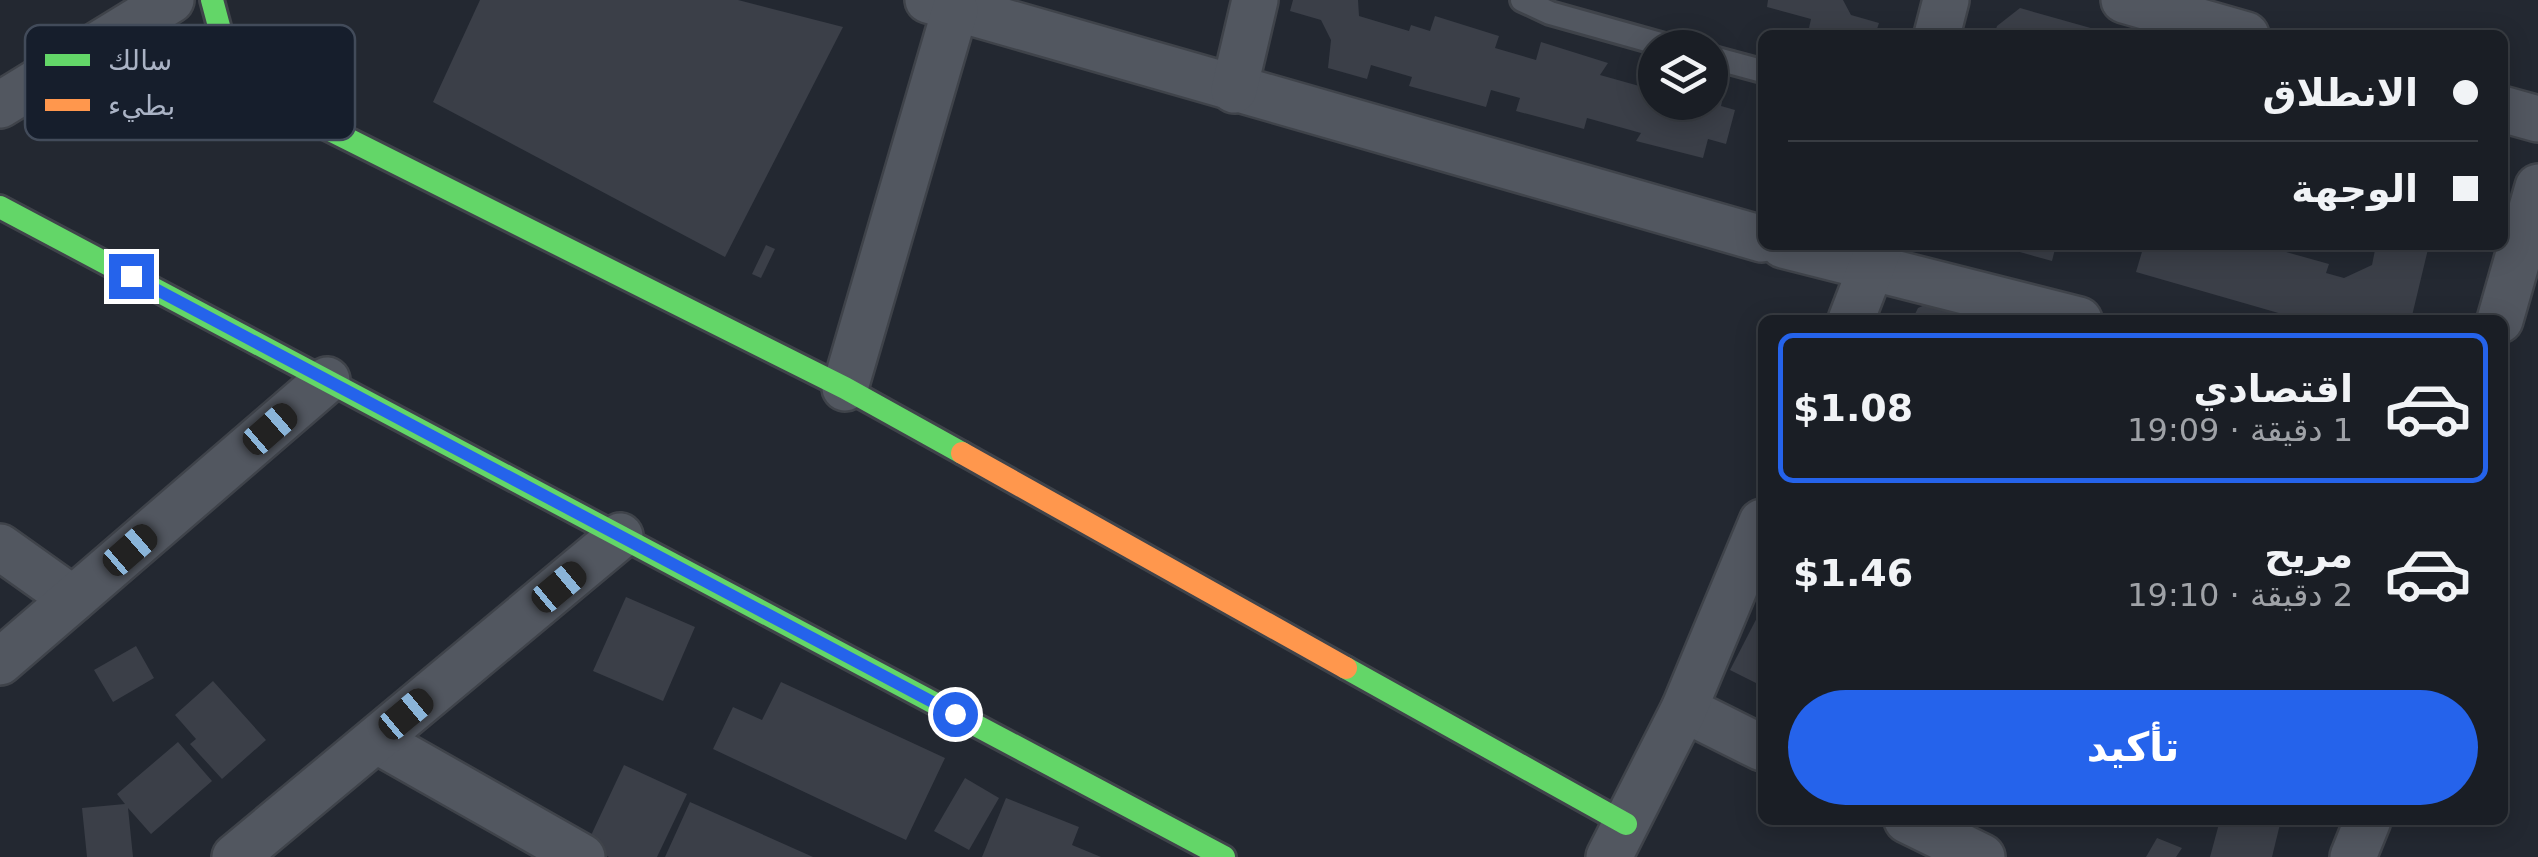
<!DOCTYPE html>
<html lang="ar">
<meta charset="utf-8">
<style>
:root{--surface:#1a1e25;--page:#272b32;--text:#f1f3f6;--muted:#9fa2a7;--line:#383c42;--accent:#2563eb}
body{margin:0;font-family:"DejaVu Sans","Noto Sans Arabic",sans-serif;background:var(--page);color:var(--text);direction:rtl;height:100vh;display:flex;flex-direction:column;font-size:38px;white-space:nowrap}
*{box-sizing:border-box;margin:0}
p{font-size:32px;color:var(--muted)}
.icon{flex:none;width:55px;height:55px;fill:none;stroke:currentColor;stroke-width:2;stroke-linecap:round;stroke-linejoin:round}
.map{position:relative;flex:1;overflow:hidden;direction:ltr}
.sheet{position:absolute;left:1758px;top:315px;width:750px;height:510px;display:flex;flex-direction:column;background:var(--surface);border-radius:15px;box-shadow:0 5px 25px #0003,0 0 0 2px var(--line);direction:rtl}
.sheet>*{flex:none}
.guide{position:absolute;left:1758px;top:30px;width:750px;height:220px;border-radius:15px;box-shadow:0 5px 25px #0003,0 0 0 2px var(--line);direction:rtl;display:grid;align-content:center;height:220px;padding:0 30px;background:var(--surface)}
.fabs{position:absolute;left:1638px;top:30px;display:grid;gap:20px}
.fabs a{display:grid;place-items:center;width:90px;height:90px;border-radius:50%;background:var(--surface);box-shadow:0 5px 25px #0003,0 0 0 2px var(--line);font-size:50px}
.end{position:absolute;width:45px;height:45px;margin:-22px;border:12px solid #2563eb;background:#fff;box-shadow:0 0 0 5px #fff}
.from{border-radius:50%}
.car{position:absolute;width:30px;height:60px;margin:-30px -15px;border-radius:12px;box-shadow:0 0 8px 2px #0007;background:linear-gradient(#222 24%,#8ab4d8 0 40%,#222 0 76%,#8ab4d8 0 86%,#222 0)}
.guide b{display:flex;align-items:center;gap:35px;height:95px;font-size:38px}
.guide b+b{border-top:2px solid var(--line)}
.guide i{width:25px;height:25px;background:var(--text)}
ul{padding:18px 0 0;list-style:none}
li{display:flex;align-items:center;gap:30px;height:150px;margin:0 20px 15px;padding:0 10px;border:5px solid transparent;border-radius:15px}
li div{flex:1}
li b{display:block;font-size:38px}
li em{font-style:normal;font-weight:600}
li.current{border-color:var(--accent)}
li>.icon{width:90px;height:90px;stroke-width:1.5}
.action{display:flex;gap:20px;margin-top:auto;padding:20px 30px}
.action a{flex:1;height:115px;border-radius:60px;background:var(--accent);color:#fff;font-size:40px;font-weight:600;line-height:115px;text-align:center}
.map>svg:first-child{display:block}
.building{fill:#3b3f48}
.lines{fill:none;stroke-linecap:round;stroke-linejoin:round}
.lane-casing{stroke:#3f434a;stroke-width:28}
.street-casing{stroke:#3f434a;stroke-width:50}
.fast-casing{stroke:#3f434a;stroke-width:28}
.slow-casing{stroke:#3f434a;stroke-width:28}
.lane{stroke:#525760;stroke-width:22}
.street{stroke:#525760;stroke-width:45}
.fast{stroke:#63d668;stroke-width:22}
.slow{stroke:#ff974d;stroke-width:22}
.route{stroke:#2563eb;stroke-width:12}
.key{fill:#161e2c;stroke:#424b5a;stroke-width:2.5}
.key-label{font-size:28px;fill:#aab3c5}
</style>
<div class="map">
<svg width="2538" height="857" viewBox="0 0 2538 857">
<rect width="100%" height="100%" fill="#232831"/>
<g class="building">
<path d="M480 0H738L843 27 725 257 433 102Z"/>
<path d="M1293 0H1358L1359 16 1409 31 1411 25 1430 31 1435 16 1499 36 1495 48 1536 60 1541 42 1608 63 1600 75 1650 89 1655 74V102H1710V89L1724 93 1721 106 1735 110 1726 144 1708 139 1703 158 1636 141 1641 133 1587 118 1584 129 1516 111 1520 98 1491 90 1486 107 1409 86 1412 77 1371 65 1367 79 1328 68 1331 40 1321 20 1290 11Z"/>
<path d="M1768 0H1843L1851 15 1879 23 1875 35H1815L1816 30 1809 28 1811 19 1767 7Z"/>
<path d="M2020 8 2112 34V35H1994L1997 26Z"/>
<path d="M766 245 775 249 761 278 752 274Z"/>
<path d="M1995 245H2056L2052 261Z"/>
<path d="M2144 245H2261L2329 264 2326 273 2344 278 2372 265 2376 245H2429L2411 320H2303L2136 272Z"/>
<path d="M1948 294 2036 320H1912L1918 308Z"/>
<path d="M626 597 695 627 663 701 593 671Z"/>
<path d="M1762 608V686L1730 670Z"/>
<path d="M136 646 154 678 113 702 94 670Z"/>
<path d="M213 681 266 740 222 779 190 744 196 739 175 715Z"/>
<path d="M781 682 945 758 906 840 713 749 733 707 762 720Z"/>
<path d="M178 742 212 781 151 834 128 808 133 857H87L82 808 125 804 117 794Z"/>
<path d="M624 765 687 794 657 857H609L586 846Z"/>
<path d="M965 778 999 798 969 850 934 831Z"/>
<path d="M1006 798 1079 827 1072 845 1101 857H982Z"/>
<path d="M690 802 813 857H665Z"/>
<path d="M2220 820H2281L2272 857H2210Z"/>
<path d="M2157 838 2182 848 2176 857H2146Z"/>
</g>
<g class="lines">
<defs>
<g id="lane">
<path d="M1522 0 1550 13 1675 48"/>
<path d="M1710 57 1762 71"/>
</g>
<g id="street">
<path d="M928 0 1762 239"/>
<path d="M2124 0 2246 35"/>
<path d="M1937 35 1946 0"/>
<path d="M1234 90 1255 0"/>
<path d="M0 105 171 0"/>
<path d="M2502 109 2538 119"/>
<path d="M1783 245 2079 320"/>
<path d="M1851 320 1880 245"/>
<path d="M2500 320 2538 187"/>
<path d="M845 388 955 10"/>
<path d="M0 547 73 599"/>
<path d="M0 662 327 380"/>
<path d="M1684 709 1762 748"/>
<path d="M376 740 582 857"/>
<path d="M1907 820 1982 857"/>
<path d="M235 857 620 536"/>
<path d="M1609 857 1684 709 1762 522"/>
<path d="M2353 857 2368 820"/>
</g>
<g id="fast">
<path d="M212 0 234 82 845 388 962 453"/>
<path d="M0 207 1224 857"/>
<path d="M1346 668 1626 824"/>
</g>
<path id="slow" d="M962 453 1346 668"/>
</defs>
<use href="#lane" class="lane-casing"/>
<use href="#street" class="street-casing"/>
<use href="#fast" class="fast-casing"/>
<use href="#slow" class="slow-casing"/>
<use href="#lane" class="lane"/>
<use href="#street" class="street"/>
<use href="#fast" class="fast"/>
<use href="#slow" class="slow"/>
</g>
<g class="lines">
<path class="route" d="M131 276 955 714"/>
</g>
<rect x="25" y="25" width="330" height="115" rx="15" class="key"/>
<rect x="45" y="54" width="45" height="12" fill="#63d668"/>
<rect x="45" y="99" width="45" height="12" fill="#ff974d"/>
<g class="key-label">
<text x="108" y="70">سالك</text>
<text x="108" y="115">بطيء</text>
</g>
</svg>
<div class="fabs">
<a><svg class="icon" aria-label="layers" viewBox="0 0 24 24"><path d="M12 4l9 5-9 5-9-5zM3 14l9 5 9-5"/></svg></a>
</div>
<i class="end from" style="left:955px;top:714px"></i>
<i class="end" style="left:131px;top:276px"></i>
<i class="car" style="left:270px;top:429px;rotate:49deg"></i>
<i class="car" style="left:130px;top:550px;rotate:49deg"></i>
<i class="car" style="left:559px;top:587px;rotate:50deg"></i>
<i class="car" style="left:406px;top:714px;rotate:50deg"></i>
<div class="guide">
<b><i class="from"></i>الانطلاق</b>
<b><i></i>الوجهة</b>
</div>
<section class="sheet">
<ul>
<li class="current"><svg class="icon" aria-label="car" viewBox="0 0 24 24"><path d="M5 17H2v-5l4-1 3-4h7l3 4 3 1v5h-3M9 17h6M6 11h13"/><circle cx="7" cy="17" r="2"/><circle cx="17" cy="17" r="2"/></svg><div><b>اقتصادي</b><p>1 دقيقة · 19:09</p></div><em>$1.08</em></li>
<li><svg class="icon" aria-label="car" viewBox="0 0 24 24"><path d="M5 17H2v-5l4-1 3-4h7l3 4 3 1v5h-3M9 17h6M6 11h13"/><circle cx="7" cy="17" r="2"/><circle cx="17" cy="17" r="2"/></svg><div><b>مريح</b><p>2 دقيقة · 19:10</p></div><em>$1.46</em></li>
</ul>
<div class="action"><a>تأكيد</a></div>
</section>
</div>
